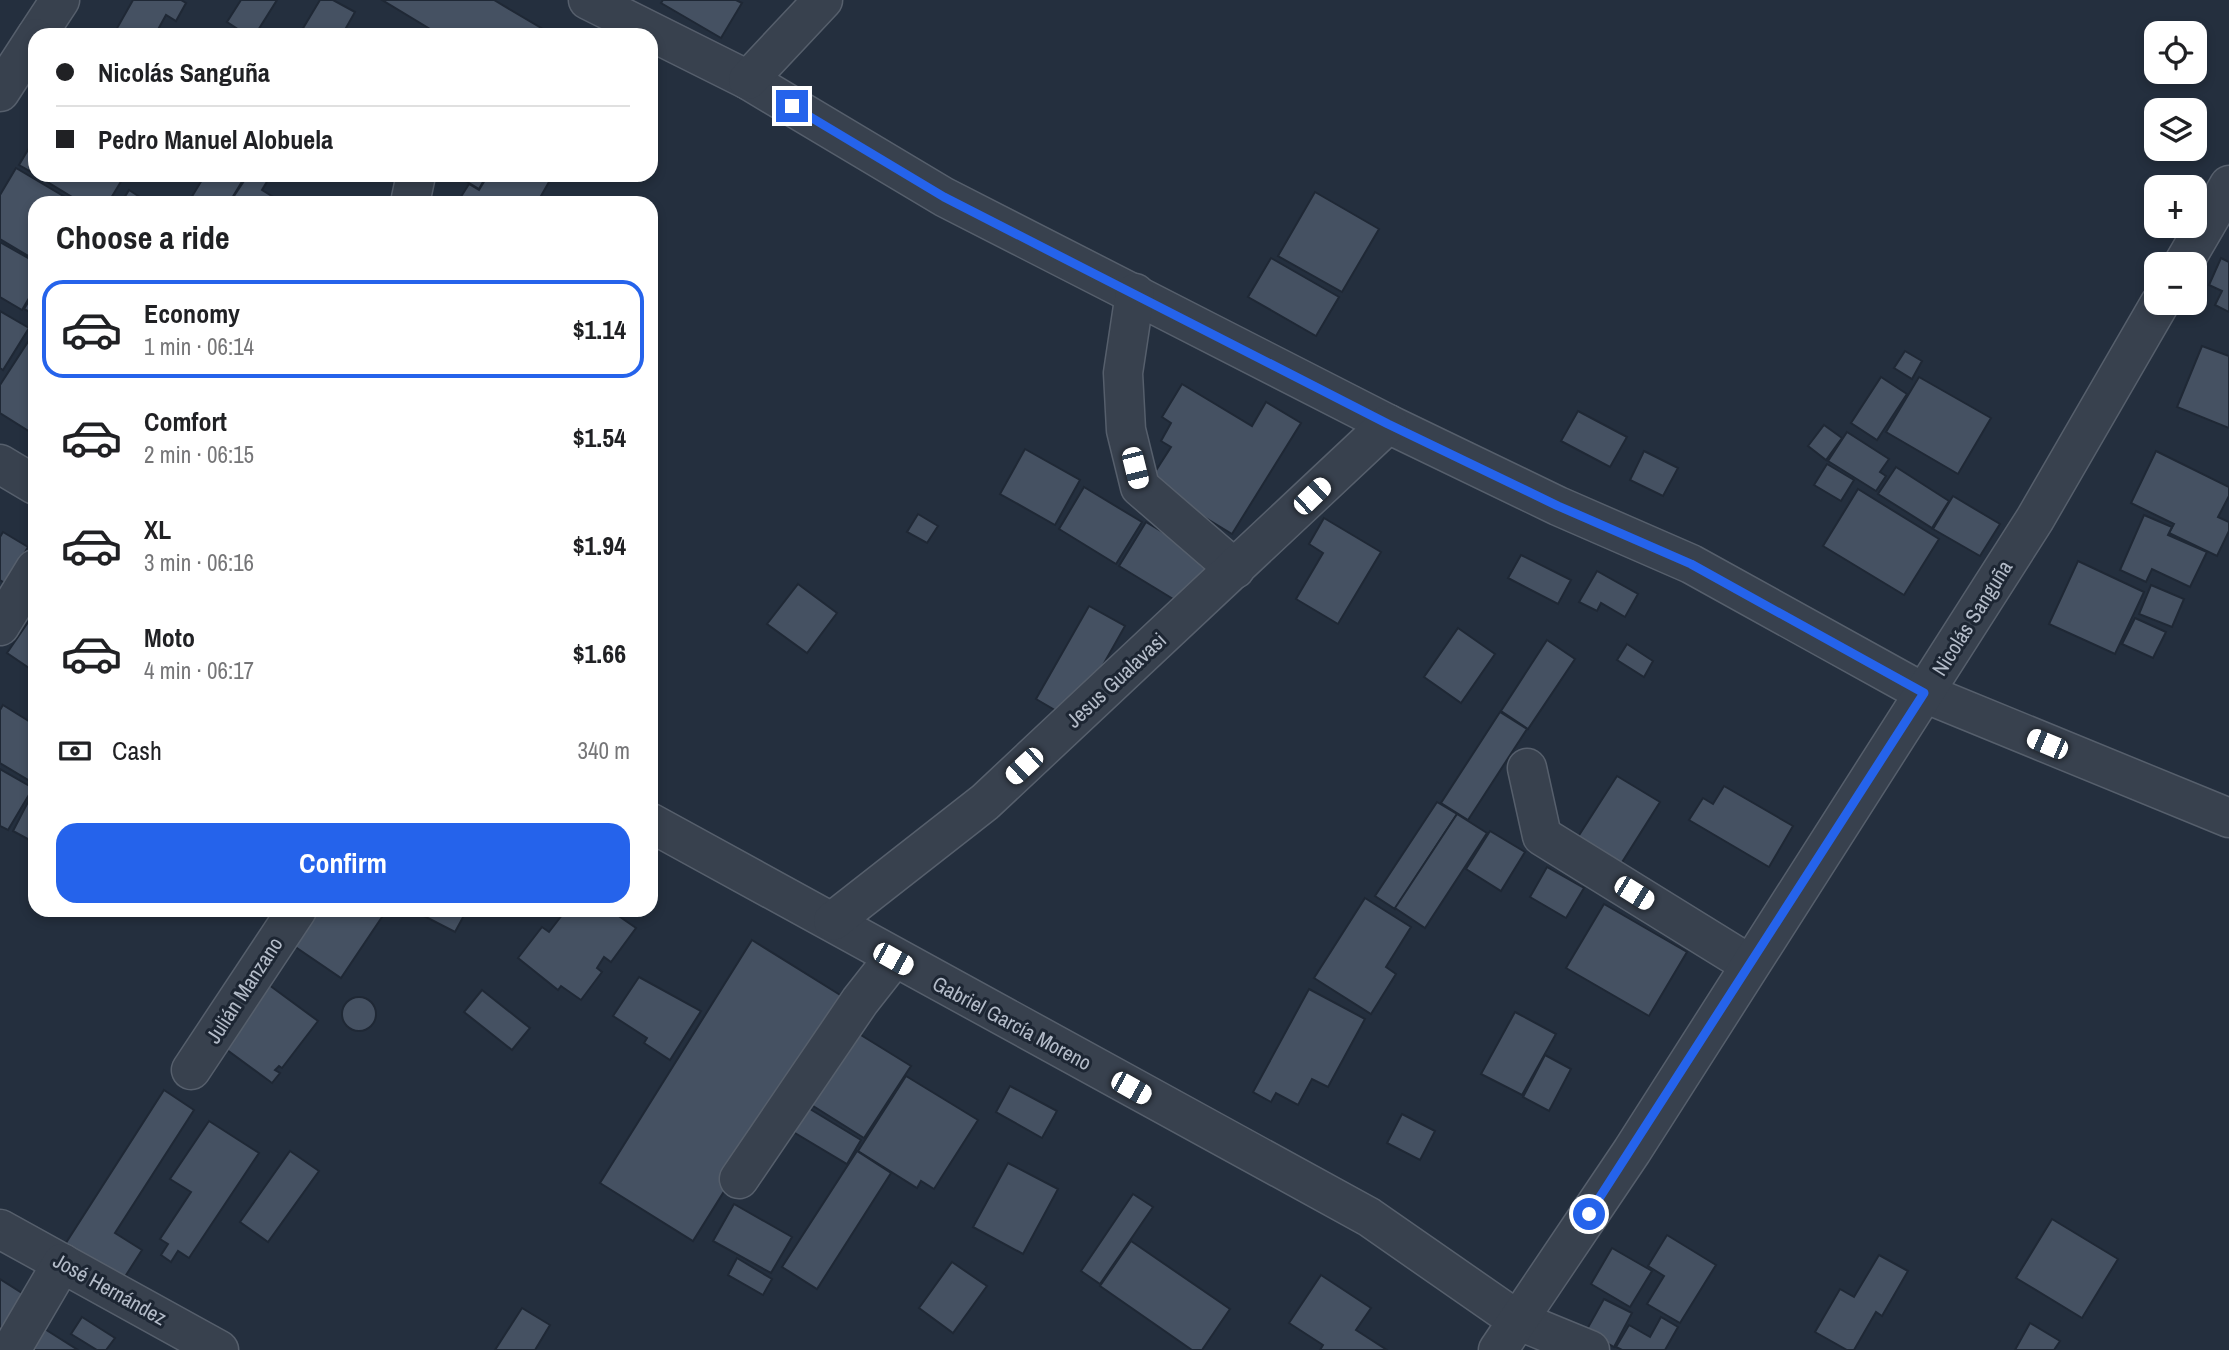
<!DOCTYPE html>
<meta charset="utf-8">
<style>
:root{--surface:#fff;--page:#f2f2f2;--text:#202124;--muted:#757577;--line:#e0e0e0;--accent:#2563eb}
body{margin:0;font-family:"Archivo Narrow",sans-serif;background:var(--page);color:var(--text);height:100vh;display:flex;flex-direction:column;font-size:26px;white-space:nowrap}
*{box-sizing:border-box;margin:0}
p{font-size:23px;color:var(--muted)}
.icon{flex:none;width:38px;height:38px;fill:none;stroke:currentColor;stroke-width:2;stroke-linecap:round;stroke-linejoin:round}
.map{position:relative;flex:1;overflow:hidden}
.details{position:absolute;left:28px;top:196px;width:630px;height:721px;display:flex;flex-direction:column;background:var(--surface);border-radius:21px;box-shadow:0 4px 10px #0003}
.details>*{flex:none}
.banner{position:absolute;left:28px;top:28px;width:630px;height:154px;border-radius:21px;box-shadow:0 4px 10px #0003;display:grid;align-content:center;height:154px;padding:0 28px;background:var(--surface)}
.tools{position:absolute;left:2144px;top:21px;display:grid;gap:14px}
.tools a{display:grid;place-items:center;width:63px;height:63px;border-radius:14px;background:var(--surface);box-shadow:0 4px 10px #0003;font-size:35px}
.end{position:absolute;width:32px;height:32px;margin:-16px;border:9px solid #2563eb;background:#fff;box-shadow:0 0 0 4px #fff}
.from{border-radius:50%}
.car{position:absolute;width:21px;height:42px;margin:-21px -10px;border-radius:9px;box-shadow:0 0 5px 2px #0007;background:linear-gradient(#fff 24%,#345 0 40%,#fff 0 76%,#345 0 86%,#fff 0)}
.banner b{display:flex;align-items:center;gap:24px;height:66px;font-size:26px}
.banner b+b{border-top:2px solid var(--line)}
.banner i{width:18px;height:18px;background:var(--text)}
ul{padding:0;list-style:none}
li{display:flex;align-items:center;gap:21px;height:98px;margin:0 14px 10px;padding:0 14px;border:4px solid transparent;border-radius:21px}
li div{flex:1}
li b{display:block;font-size:26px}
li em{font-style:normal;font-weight:700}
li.selected{border-color:var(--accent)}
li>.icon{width:63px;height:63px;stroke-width:1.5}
h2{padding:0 28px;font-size:32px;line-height:84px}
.pay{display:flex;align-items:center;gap:18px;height:77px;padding:0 28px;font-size:26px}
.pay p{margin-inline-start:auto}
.cta{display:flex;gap:14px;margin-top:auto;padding:14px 28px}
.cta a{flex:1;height:80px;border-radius:21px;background:var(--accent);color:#fff;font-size:28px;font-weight:700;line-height:80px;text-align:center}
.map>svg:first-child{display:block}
.building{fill:#455162;stroke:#1f2835;stroke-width:2}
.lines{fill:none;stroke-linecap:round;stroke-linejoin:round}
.minor-casing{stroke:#565f6c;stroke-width:41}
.minor{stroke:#38414e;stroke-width:38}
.route{stroke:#2563eb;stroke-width:9}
.labels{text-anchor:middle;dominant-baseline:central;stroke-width:6;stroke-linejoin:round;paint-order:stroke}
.street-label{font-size:21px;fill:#b4bcc9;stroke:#1d2633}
</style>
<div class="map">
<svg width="2229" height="1350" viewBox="0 0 2229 1350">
<rect width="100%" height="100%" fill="#242f3e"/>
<g class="building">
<path d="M133 0H181L186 3 176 21 166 15 155 35H125L116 30Z"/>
<path d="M241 0H277L255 35H247L227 22Z"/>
<path d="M320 0H333L355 12 342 35H299Z"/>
<path d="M382 0H494L553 35H433L435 32Z"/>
<path d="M663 0H736L742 3 721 38 661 3Z"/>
<path d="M35 138V174L19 165Z"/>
<path d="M16 168 75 203H35V260L0 239V195Z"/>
<path d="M36 175H125L108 203H82Z"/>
<path d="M205 175H246L229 203H188Z"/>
<path d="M248 175H271L262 190 283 203 230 202Z"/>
<path d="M456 175H487L479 189Z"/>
<path d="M488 175H553L537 203H457L469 184 479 190Z"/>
<path d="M129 190 149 203H121Z"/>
<path d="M1315 192 1379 229 1342 292 1278 256Z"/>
<path d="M0 242 35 262V288L22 310 0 297Z"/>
<path d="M1271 258 1339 297 1316 336 1248 297Z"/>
<path d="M2221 258 2229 262V312L2215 305 2222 291 2209 285Z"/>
<path d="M35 291V315L24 309Z"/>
<path d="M0 311 29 328 3 370 0 368Z"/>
<path d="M35 331V435L0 413V385Z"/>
<path d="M2202 346 2229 356V428L2177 407Z"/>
<path d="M1905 351 1922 361 1912 379 1894 368Z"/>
<path d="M1881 377 1907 394 1877 440 1851 423Z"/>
<path d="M1919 377 1991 418 1958 474 1886 432Z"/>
<path d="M1182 384 1252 426 1266 402 1301 423 1232 534 1148 483 1171 447 1161 441 1171 423 1162 417Z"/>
<path d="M1578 411 1627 437 1610 467 1561 441Z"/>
<path d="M1824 425 1842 438 1826 460 1808 446Z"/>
<path d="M1847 432 1889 459 1880 472 1886 476 1876 491 1828 461Z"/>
<path d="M1025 449 1080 480 1055 525 1000 494Z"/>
<path d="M1644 451 1678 468 1663 496 1630 480Z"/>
<path d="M2156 451 2229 487V496L2218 517 2229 522V531L2217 556 2169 533 2174 524 2131 503Z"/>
<path d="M1827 464 1854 480 1841 501 1814 485Z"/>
<path d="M1896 467 1949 501 1932 528 1878 494Z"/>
<path d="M1084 487 1142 522 1116 564 1059 529Z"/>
<path d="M1858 489 1939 539 1904 595 1823 546Z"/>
<path d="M1953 496 2000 524 1980 556 1933 529Z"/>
<path d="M918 514 938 526 927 543 907 532Z"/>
<path d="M2144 515 2172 527 2168 535 2207 552 2190 587 2152 569 2146 582 2120 570Z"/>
<path d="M1324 518 1381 552 1338 624 1296 599 1323 553 1309 544Z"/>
<path d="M1146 522 1210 561 1183 605 1119 566Z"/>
<path d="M3 532 28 547 6 584 0 580V537Z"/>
<path d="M1521 555 1571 580 1558 604 1508 578Z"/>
<path d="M2078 561 2144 592 2115 654 2049 624Z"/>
<path d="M1597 571 1638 594 1625 617 1601 603 1597 611 1579 602Z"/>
<path d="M798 584 837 613 807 653 767 624Z"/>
<path d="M2151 585 2184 599 2172 627 2139 614Z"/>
<path d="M1089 606 1125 626 1072 720 1036 699Z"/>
<path d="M35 612V672L7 653Z"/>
<path d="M2135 618 2166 632 2153 658 2122 644Z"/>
<path d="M1458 628 1495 654 1461 703 1424 677Z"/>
<path d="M1547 640 1575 659 1528 729 1501 711Z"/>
<path d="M1627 644 1653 661 1644 677 1617 660Z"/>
<path d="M3 705 35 725V784L0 763V710Z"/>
<path d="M1500 712 1527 729 1468 820 1441 803Z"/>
<path d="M0 769 33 788 8 830 0 826Z"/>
<path d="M1617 776 1660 802 1619 867 1576 840Z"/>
<path d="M1724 786 1793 826 1769 867 1689 820 1703 798 1713 804Z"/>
<path d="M29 800 35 803V843L13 831Z"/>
<path d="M1437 802 1457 814 1395 909 1375 896Z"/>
<path d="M1457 814 1487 833 1425 928 1395 908Z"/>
<path d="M1490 831 1525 852 1501 891 1466 869Z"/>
<path d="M1547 867 1584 888 1566 918 1530 897Z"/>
<path d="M1365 898 1411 927 1386 967 1396 974 1371 1014 1314 978Z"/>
<path d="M1604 904 1687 952 1649 1016 1566 968Z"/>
<path d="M319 910H372L382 917 341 978 294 946Z"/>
<path d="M425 910H467L455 932 422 915Z"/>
<path d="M566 910H610L636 928 611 962 604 957 597 968 602 972 581 1000 561 986 558 990 518 958 542 927 549 932Z"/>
<path d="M752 940 845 998 693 1241 600 1183Z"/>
<path d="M639 977 701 1011 670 1060 644 1043 647 1038 613 1016Z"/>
<path d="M265 982 318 1021 282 1068 279 1066 275 1070 280 1073 272 1083 219 1044Z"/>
<path d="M1309 989 1365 1019 1328 1087 1312 1079 1298 1105 1276 1093 1271 1102 1253 1092Z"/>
<path d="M482 990 530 1028 512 1050 464 1012Z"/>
<circle cx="359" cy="1014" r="17"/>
<path d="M1515 1012 1556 1034 1522 1095 1481 1074Z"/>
<path d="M856 1032 911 1066 864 1138 810 1104Z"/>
<path d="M1545 1055 1571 1069 1549 1111 1523 1097Z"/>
<path d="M906 1076 978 1120 934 1189 921 1181 917 1188 858 1151Z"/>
<path d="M1010 1086 1057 1111 1042 1138 996 1112Z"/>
<path d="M164 1090 194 1110 115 1233 142 1250 121 1283 64 1246Z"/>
<path d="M805 1106 861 1140 847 1164 790 1130Z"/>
<path d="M1402 1114 1435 1131 1420 1160 1387 1143Z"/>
<path d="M209 1121 259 1153 189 1258 178 1251 171 1262 161 1255 168 1244 160 1239 191 1192 170 1179Z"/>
<path d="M290 1151 319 1171 268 1242 240 1222Z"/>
<path d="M857 1151 891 1173 817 1289 782 1267Z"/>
<path d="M1008 1163 1058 1189 1023 1254 973 1227Z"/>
<path d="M1133 1194 1153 1207 1100 1284 1081 1271Z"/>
<path d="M734 1204 792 1237 771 1273 713 1241Z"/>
<path d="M2052 1219 2118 1259 2082 1318 2016 1278Z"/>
<path d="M1667 1235 1716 1265 1680 1323 1647 1304 1664 1276 1648 1266Z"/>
<path d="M1131 1241 1230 1309 1202 1350H1192L1100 1286Z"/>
<path d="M1612 1248 1652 1271 1630 1307 1591 1284Z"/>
<path d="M1879 1255 1908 1271 1882 1316 1876 1312 1854 1350H1847L1815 1332 1840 1289 1854 1297Z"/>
<path d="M737 1258 772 1279 763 1295 728 1275Z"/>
<path d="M952 1262 987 1286 953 1333 919 1308Z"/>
<path d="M1321 1275 1371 1308 1356 1330 1387 1350H1320L1323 1345 1289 1323Z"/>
<path d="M0 1279 25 1295 0 1332Z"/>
<path d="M1604 1299 1632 1313 1614 1347 1586 1331Z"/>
<path d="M522 1308 550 1325 535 1350H495Z"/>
<path d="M82 1317 115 1338 106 1350H97L71 1334Z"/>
<path d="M1661 1317 1678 1327 1665 1350H1622L1616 1347 1629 1325 1650 1337Z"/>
<path d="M2030 1323 2060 1341 2054 1350H2015Z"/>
<path d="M40 1326 78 1350H25Z"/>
</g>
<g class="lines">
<defs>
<g id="minor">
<path d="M588 0 748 80 944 197 1388 424 1558 506 1691 564 1924 693 2229 818"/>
<path d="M37 35 60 0"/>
<path d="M748 80 823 0"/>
<path d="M0 92 35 38"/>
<path d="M410 203 416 175"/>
<path d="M2183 264 2229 185"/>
<path d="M1135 293 1123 373 1126 430 1140 487 1235 569"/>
<path d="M0 464 35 485"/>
<path d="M0 626 35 569"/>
<path d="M1527 768 1542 836 1749 964"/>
<path d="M651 823 1369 1217 1517 1320 1590 1350"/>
<path d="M833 921 985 802 1388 424"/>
<path d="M191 1070 297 910"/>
<path d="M739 1179 860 1001 893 959"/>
<path d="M0 1229 219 1350"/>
<path d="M11 1350 62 1263"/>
<path d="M1498 1350 1632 1151 2035 519 2160 303"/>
</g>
</defs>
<use href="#minor" class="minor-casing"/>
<use href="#minor" class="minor"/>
</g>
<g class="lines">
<path class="route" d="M792 106 944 197 1388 424 1558 506 1691 564 1924 693 1589 1214"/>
</g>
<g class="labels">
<g class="street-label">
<text transform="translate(1972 618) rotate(-58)">Nicolás Sanguña</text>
<text transform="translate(1116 680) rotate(-43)">Jesus Gualavasi</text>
<text transform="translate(244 990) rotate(-57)">Julián Manzano</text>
<text transform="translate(1012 1023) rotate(28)">Gabriel García Moreno</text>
<text transform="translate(110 1289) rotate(29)">José Hernández</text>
</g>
</g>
</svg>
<div class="tools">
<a><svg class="icon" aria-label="locate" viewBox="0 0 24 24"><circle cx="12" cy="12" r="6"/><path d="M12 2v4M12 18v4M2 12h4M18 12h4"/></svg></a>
<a><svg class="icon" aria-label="layers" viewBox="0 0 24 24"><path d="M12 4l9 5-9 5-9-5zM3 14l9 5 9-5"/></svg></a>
<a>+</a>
<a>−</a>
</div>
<i class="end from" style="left:1589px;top:1214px"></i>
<i class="end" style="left:792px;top:106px"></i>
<i class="car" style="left:1135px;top:468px;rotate:166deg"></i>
<i class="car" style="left:1312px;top:496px;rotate:46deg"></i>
<i class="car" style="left:2047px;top:744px;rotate:293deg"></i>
<i class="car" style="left:1024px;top:766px;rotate:227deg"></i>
<i class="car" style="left:1634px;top:893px;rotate:122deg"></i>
<i class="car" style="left:893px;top:959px;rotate:119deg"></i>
<i class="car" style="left:1131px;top:1088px;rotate:119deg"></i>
<div class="banner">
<b><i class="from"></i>Nicolás Sanguña</b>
<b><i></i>Pedro Manuel Alobuela</b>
</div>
<section class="details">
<h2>Choose a ride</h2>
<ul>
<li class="selected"><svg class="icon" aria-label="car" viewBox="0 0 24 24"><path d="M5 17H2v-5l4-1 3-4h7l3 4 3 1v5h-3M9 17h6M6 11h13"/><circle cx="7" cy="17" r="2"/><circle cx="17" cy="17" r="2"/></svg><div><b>Economy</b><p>1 min · 06:14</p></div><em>$1.14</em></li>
<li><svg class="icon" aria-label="car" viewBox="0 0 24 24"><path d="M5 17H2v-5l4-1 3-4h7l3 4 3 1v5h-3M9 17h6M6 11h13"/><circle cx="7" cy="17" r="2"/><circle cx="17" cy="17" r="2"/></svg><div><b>Comfort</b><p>2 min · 06:15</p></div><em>$1.54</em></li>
<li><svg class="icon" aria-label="car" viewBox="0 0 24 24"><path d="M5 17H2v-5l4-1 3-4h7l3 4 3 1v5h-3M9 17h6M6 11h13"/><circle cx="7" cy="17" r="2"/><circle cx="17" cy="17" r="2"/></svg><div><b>XL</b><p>3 min · 06:16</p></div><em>$1.94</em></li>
<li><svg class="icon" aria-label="car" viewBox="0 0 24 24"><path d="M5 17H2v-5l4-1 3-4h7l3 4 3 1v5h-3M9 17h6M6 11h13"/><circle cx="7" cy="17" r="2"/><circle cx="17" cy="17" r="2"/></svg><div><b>Moto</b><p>4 min · 06:17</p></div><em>$1.66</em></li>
</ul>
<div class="pay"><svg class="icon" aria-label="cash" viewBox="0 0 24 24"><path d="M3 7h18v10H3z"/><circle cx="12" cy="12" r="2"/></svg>Cash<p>340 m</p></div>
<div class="cta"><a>Confirm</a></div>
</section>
</div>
